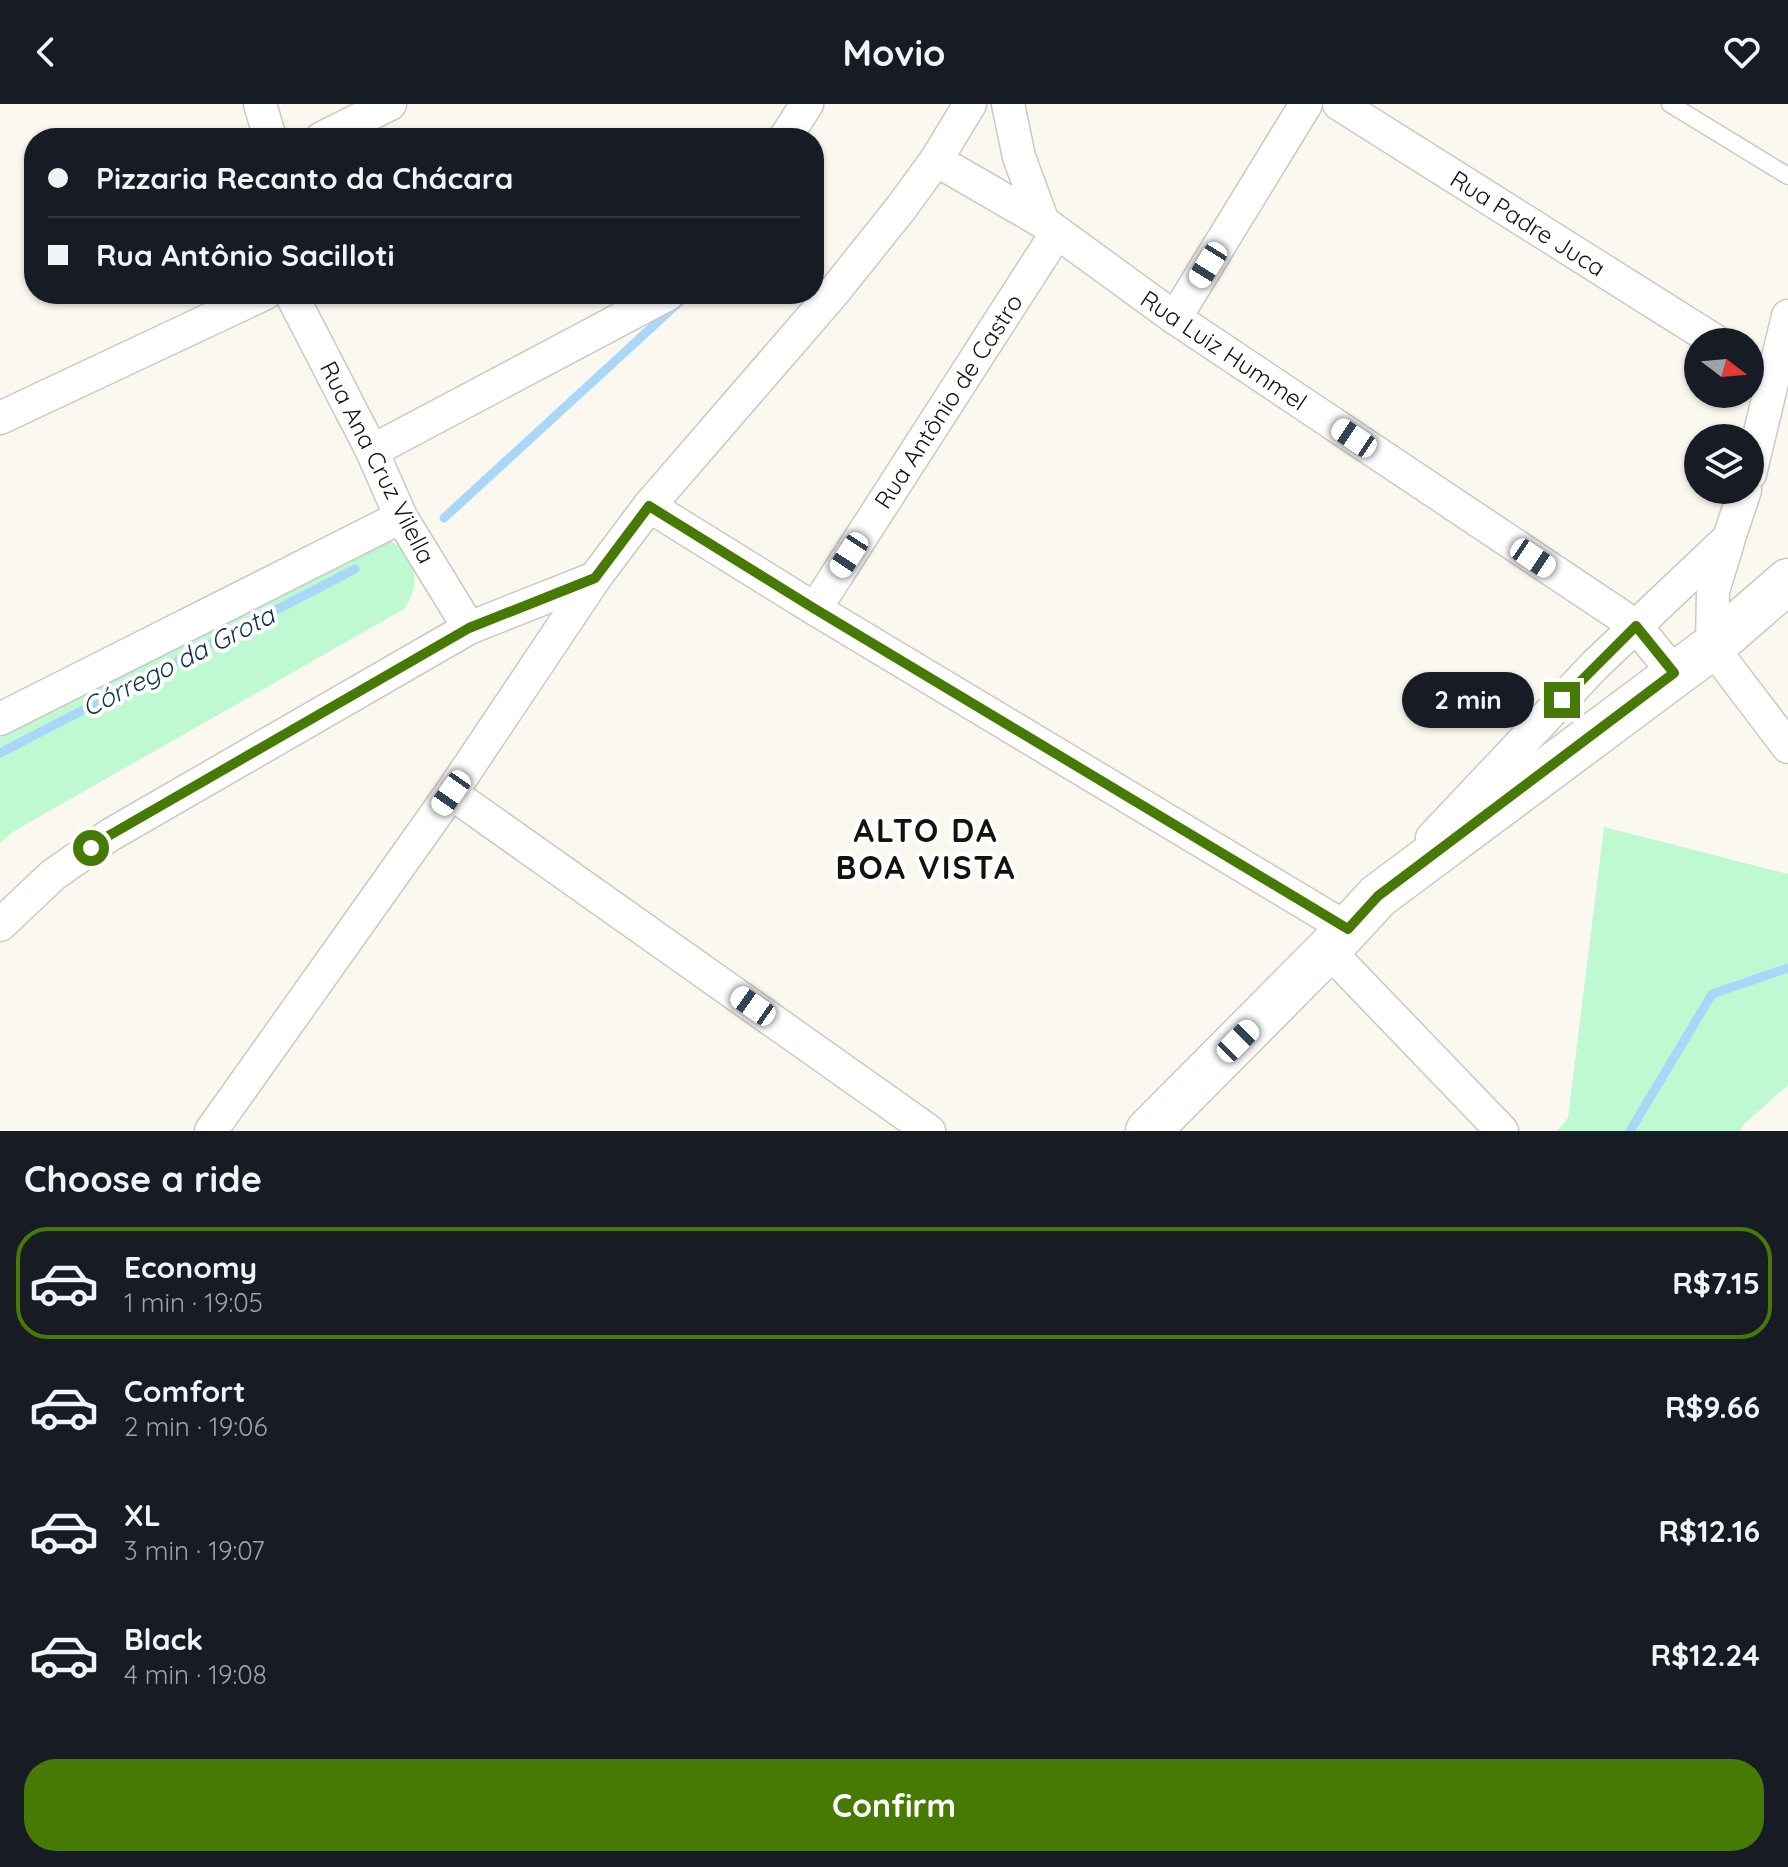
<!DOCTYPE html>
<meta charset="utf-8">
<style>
:root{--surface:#171b24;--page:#242831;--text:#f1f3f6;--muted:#9ea1a6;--line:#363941;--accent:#477a05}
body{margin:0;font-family:Quicksand,sans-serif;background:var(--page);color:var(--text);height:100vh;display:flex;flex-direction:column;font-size:30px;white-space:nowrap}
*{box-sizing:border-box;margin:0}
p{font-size:26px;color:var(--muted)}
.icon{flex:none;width:44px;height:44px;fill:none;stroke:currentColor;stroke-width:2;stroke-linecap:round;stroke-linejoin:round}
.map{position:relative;height:1027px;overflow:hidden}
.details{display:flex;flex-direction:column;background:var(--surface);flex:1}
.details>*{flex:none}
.banner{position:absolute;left:24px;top:24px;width:800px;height:176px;border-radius:32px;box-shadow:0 2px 6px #0004;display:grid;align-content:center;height:176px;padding:0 24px;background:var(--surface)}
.needle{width:52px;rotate:106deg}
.controls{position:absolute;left:1684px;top:224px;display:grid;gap:16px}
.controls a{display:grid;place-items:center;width:80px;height:80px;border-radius:50%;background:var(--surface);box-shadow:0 2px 6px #0004;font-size:40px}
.end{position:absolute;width:36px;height:36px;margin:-18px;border:10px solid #477a05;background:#fff;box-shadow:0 0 0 4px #fff}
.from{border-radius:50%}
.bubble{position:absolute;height:56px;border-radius:28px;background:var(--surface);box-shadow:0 2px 6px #0004;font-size:26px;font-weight:800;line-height:56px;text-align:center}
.car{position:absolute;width:24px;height:48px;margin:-24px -12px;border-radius:10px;box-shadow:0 0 6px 2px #0007;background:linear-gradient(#fff 24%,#345 0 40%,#fff 0 76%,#345 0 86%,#fff 0)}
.banner b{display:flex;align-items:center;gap:28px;height:76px;font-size:30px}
.banner b+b{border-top:2px solid var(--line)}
.banner i{width:20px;height:20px;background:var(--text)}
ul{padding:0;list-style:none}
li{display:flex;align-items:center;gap:24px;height:112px;margin:0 16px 12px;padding:0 8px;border:4px solid transparent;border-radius:32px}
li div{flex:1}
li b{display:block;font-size:30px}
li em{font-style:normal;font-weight:800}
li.on{border-color:var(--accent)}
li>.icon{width:72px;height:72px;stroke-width:1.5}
h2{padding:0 24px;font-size:36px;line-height:96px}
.button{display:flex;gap:16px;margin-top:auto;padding:16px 24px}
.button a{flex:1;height:92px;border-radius:32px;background:var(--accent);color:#fff;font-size:32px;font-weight:800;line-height:92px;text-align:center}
header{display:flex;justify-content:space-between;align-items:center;height:104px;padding:0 24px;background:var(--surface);font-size:36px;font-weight:800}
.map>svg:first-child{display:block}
.green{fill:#bef9d1}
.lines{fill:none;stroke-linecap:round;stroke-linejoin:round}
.stream{stroke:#a8d7f9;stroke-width:9}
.lane-casing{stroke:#cbc9c1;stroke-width:19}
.street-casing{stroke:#cbc9c1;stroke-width:35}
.secondary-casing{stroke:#cbc9c1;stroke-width:47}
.lane{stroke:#fff;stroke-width:16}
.street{stroke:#fff;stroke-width:32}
.secondary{stroke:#fff;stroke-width:44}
.route{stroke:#477a05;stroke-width:10}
.labels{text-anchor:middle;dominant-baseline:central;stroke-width:8;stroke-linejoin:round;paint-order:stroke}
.street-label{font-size:24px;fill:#13120f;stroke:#fff}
.water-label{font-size:26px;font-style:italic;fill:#0d3249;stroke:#fff}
.district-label{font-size:32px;font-weight:bold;letter-spacing:2px;fill:#13120f;stroke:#fff}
</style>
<header><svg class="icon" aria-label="back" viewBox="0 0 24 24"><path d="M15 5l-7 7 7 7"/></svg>Movio<svg class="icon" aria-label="heart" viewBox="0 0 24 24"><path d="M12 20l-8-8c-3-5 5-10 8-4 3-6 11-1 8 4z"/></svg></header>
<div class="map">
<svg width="1788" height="1027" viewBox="0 0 1788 1027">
<rect width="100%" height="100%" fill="#faf8ef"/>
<g class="green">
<path d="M387 435C416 450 423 479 404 505L14 727 0 739V634Z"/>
<path d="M1604 723 1788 770V981L1743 1021 1740 1027H1557L1568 1014Z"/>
</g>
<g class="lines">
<g class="stream">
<path d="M444 414 688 190"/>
<path d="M0 649 355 465"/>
<path d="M1630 1027 1712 890 1788 864"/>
</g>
<defs>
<path id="lane" d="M1670 0 1788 72"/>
<g id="street">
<path d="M260 0 270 34"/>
<path d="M1008 0 1019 53 1043 118"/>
<path d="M1339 0 1717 238"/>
<path d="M322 34 390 0"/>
<path d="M785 34 807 0"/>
<path d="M936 56 1043 118 1175 214 1636 522 1674 569"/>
<path d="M291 190 372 347 401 413 469 524"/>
<path d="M1175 214 1306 0"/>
<path d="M0 314 264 190"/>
<path d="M372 347 668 190"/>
<path d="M1750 370 1788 212"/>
<path d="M649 402 815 505 1348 825"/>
<path d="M1728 438 1713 487 1712 543 1788 643"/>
<path d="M815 505 1056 130"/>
<path d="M0 615 401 413"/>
<path d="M451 689 929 1027"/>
<path d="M1432 734 1595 561 1729 434 1745 386"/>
<path d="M0 821 53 771 110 731 469 524 595 474"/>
<path d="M1328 846 1502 1027"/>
<path d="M211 1027 451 689 595 474 649 402 833 189 901 104 936 56 970 0"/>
</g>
<path id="secondary" d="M1148 1027 1328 846 1378 792 1712 543 1788 477"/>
</defs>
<use href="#lane" class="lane-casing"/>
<use href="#street" class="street-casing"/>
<use href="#secondary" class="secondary-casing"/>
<use href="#lane" class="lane"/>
<use href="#street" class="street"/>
<use href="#secondary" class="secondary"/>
</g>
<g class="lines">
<path class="route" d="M91 744 110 731 469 524 595 474 649 402 815 505 1348 825 1378 792 1674 569 1636 522 1562 596"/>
</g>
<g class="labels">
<g class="street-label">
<text transform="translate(1528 119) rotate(32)">Rua Padre Juca</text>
<text transform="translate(1224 246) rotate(34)">Rua Luiz Hummel</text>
<text transform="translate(948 297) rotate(-57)">Rua Antônio de Castro</text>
<text transform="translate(378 358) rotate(63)">Rua Ana Cruz Vilella</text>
</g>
<g class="water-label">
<text transform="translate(178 557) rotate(-27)">Córrego da Grota</text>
</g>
<g class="district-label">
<text x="926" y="726">ALTO DA<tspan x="926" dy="37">BOA VISTA</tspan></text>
</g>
</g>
</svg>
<div class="controls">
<a><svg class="needle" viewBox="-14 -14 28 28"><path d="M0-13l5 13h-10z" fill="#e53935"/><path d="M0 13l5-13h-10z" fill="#9ea1a6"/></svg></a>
<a><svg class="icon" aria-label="layers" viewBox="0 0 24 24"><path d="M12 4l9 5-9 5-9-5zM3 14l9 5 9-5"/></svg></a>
</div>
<i class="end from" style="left:91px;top:744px"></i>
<i class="end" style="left:1562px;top:596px"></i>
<div class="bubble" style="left:1402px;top:568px;width:132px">2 min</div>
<i class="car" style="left:1208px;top:161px;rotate:212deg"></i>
<i class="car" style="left:1354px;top:334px;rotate:304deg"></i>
<i class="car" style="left:849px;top:451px;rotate:213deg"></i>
<i class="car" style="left:1533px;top:454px;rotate:124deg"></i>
<i class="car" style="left:451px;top:689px;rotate:215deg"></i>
<i class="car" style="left:753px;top:902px;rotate:305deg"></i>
<i class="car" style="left:1238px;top:937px;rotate:45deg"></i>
<div class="banner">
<b><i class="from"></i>Pizzaria Recanto da Chácara</b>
<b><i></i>Rua Antônio Sacilloti</b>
</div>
</div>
<section class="details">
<h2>Choose a ride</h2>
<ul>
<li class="on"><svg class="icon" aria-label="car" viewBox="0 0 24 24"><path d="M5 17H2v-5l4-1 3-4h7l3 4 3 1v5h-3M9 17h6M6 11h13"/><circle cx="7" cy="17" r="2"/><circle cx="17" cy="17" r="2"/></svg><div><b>Economy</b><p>1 min · 19:05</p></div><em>R$7.15</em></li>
<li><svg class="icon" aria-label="car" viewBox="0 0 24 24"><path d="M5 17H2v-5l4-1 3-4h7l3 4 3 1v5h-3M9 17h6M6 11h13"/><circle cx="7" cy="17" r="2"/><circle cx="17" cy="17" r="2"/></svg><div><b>Comfort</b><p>2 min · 19:06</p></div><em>R$9.66</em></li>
<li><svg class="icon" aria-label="car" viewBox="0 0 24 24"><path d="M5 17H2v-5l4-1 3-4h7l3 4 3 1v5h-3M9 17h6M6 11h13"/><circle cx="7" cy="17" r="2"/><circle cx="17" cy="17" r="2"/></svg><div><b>XL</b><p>3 min · 19:07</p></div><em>R$12.16</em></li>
<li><svg class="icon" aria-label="car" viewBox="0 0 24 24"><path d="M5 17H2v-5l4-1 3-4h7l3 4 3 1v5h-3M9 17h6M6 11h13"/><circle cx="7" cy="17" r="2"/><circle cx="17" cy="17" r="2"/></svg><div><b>Black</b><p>4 min · 19:08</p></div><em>R$12.24</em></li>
</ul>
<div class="button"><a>Confirm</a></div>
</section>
